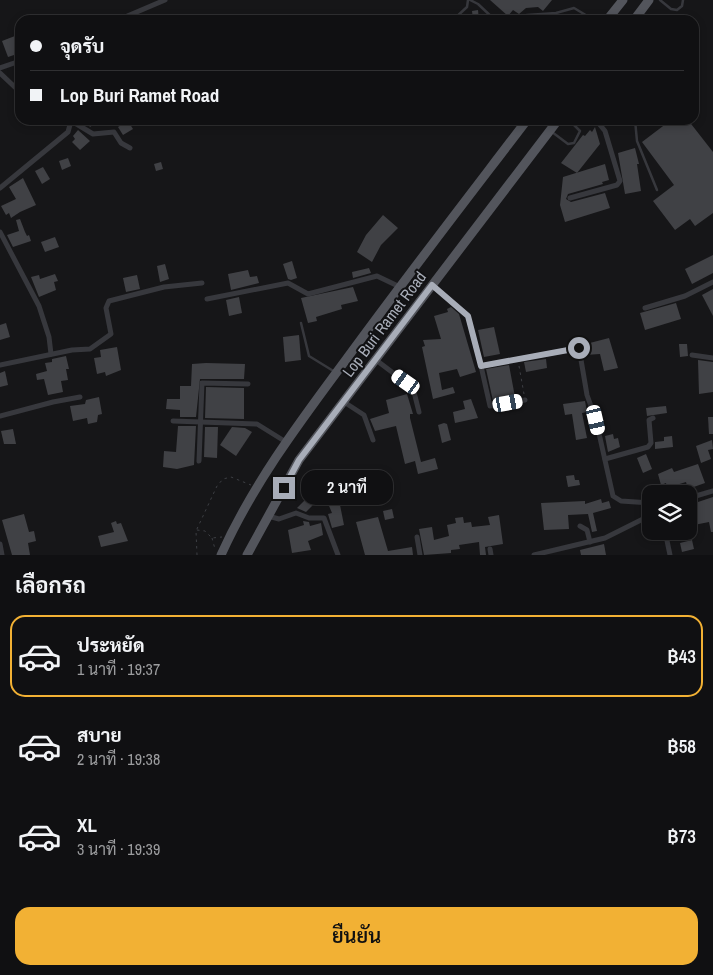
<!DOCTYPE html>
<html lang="th">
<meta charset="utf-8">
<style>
:root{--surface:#101012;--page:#19191b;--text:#f1f3f6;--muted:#9c9d9f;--line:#303032;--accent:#f2b134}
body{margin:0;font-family:"Archivo Narrow",Sarabun,sans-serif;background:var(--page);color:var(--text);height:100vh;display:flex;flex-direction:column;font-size:19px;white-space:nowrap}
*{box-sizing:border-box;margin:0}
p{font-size:16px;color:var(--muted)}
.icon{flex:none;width:28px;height:28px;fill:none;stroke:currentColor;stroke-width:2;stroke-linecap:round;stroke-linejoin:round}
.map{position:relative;height:555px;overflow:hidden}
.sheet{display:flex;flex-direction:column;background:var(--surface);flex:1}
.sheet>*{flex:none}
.guide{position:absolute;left:15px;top:15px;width:684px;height:110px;border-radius:15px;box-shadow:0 2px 8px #0003,0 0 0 1px var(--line);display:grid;align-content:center;height:110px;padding:0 15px;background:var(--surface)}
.buttons{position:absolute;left:642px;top:485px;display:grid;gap:10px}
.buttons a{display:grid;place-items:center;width:55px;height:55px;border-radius:10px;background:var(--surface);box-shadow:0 2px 8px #0003,0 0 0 1px var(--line);font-size:25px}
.end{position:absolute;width:22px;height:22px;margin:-11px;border:6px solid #a8adb8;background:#111;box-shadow:0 0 0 2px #111}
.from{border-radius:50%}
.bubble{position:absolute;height:35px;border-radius:15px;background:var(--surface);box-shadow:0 2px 8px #0003,0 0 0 1px var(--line);font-size:16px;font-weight:600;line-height:35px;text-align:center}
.car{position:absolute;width:15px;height:30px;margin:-15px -8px;border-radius:6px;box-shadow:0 0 4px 1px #0007;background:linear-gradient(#fff 24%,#345 0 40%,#fff 0 76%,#345 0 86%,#fff 0)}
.guide b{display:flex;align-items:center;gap:18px;height:48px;font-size:19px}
.guide b+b{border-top:1px solid var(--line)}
.guide i{width:12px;height:12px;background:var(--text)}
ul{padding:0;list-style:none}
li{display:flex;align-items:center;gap:15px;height:82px;margin:0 10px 8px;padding:0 5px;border:2px solid transparent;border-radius:15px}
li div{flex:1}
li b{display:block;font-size:19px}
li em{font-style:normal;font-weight:600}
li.current{border-color:var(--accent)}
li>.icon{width:45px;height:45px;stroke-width:1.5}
h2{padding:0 15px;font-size:22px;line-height:60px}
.button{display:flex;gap:10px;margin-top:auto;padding:10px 15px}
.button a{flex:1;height:58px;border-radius:15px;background:var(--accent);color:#111;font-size:20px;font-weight:600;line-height:58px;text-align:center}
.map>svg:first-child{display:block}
.building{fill:#404145}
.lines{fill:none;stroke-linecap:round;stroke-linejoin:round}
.path{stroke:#3d3f44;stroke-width:1;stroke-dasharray:2.5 4;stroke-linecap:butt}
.lane{stroke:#37383d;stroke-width:2.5}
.street{stroke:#37383d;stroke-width:5}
.primary{stroke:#53555c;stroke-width:9}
.route{stroke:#a8adb8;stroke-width:6}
.labels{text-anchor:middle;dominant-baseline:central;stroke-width:4;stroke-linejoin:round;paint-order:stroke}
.street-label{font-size:16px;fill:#a8adb8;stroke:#111113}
</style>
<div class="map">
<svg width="713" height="555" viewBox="0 0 713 555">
<rect width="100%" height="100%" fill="#161618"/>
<g class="building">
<path d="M490 0H552L543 11 538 7 526 8 519 14 513 10 508 16Z"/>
<path d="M478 10 479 20H473L472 11Z"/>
<path d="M20 34V53L8 57 2 41Z"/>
<path d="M20 69V86L14 72Z"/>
<path d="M85 120H100L90 127Z"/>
<path d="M671 120H688L713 152V213L695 226 690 219 675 230 653 201 674 185 642 142Z"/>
<path d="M128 121 133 129 123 135 118 127Z"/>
<path d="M595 127 600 144 577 173 561 163 583 135 585 136 590 130 592 132Z"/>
<path d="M78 130 90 141 80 150 72 142 75 139 73 136Z"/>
<path d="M635 148 639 164H637L641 191 625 194 618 153Z"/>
<path d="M68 158 71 166 62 170 59 161Z"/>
<path d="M161 162 163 169 156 171 154 164Z"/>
<path d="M605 164 609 180 602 182 603 184 568 194 566 199 571 202 605 193 610 208 565 222 560 205 563 177Z"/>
<path d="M43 167 50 179 42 184 35 171Z"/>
<path d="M23 178 36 205 20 212 11 218 9 213 6 215 1 206 16 199 9 187Z"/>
<path d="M383 215 398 228 381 245 372 262 357 252 366 235Z"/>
<path d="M20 219 25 232 27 236 29 235 31 241 13 247 7 235 19 231 16 220Z"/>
<path d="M55 237 59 247 45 252 41 242Z"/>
<path d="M713 255V273L692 284 685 269Z"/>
<path d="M292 261 297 278 291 280 288 279 283 264Z"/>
<path d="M165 264 169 279 160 282 157 266Z"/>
<path d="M369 268 371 273 353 278 352 272Z"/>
<path d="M248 270 250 277 257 276 259 283 231 290 228 274Z"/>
<path d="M55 274 58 281 54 282 56 290 39 297 31 277 39 275 40 279Z"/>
<path d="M137 275 140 289 126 292 123 278Z"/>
<path d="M353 287 358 301 341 305 342 309 316 317 317 321 308 323 301 298Z"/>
<path d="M713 289V316L702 295Z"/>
<path d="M239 297 242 313 229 316 226 300Z"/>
<path d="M676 303 681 319 645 330 640 313Z"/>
<path d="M451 307 459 314 476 372 460 377 457 369 439 373 442 390 453 387 455 393 433 399 422 347 425 346 423 340 441 339 434 316 448 312 447 309Z"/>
<path d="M6 323 10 337 0 340V325Z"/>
<path d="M494 327 500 354 484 357 478 330Z"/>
<path d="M299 335 301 360 285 362 283 337Z"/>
<path d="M609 338 618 368 604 371 600 354 585 355 582 345Z"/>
<path d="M679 344H687L688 356 680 357Z"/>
<path d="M117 347 121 370 106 376 105 372 97 374 94 358 101 357 100 350Z"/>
<path d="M66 356 69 369H66L68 380 61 381 63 392 48 395 44 379 37 380 36 374 47 371 45 363 52 362V359Z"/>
<path d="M546 359 547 368 526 372 524 362Z"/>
<path d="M698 360 713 362V392L699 394Z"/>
<path d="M206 363 245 364 244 379H200L196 417H180V410L166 409 167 399H180V386H191L192 364Z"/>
<path d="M509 365 515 397 493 401 486 369Z"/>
<path d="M5 371 8 385 0 387V373Z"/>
<path d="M206 387 244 388V419L205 418Z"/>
<path d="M407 394 413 414H410V418L421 462 435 458 438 469 418 474 415 461 405 464 396 426 375 431 370 419 389 413 386 400Z"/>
<path d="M99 397 102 414 98 415 97 422 88 424 87 418 73 421 70 406 85 404 86 400Z"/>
<path d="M471 399 478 418 455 423 453 412 465 409 463 401Z"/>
<path d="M585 401 587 412 582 413 587 438 576 440 572 414 565 415 563 404Z"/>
<path d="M666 406 667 413 647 416 646 408Z"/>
<path d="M708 417H713V434H709Z"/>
<path d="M444 423 447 424 451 440 442 443 438 425Z"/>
<path d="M178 426H196L194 465 177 469 163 467 164 451 176 452Z"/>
<path d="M205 427H218L217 458 204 457Z"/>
<path d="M232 427 245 428 252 432 236 456 220 445Z"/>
<path d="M13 429 16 444H4L1 431Z"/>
<path d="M613 434 614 439 618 438 620 447 608 452 605 436Z"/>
<path d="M672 436 673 447 655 449V442L664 441V437Z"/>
<path d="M712 440 713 449 708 450 711 459 701 463 696 446Z"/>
<path d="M646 454 652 469 643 473 637 458Z"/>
<path d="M698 464 705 483 688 489 686 482 667 488 666 483 661 485 658 474 672 468 674 472Z"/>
<path d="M574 475 575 480H579L580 485 568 487 566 476Z"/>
<path d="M318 487 331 499 346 492 349 501 340 505 344 525 332 528 328 514 332 513 324 494 306 512 297 508Z"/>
<path d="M713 497V532H711L709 522 689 526V505Z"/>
<path d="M601 499 602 503 609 501 611 508 593 513 597 531 592 532 588 514 568 515 569 529 544 530 541 503 585 501V504Z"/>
<path d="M392 509 394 518 385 520 383 511Z"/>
<path d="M24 514 29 532 34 531 36 541 28 543 30 555H12L2 520Z"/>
<path d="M499 515 503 544 485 547 486 555H480L479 542 459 545 460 549 451 550V553L424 555 419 529 432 527 434 540 449 536 447 525 456 523 455 518 463 517 464 523 471 522 472 527 490 525 488 517Z"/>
<path d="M378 517 388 551 412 547 413 555H365L356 522Z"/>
<path d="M116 521 117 524 121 523 128 541 101 547 98 536 114 532 111 523Z"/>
<path d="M303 521 309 522 310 526 321 523 323 535 308 541 311 550 292 553 288 530 304 525Z"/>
<path d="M692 540 694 549 682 552 680 543Z"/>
<path d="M604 544 606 555H581L580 550Z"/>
</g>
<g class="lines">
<g class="path">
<path d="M519 366 524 394"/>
<path d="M197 530 205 531 212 538 222 537"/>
<path d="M212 538 215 549"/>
<path d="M197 555 196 531 217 486 223 479 231 477 251 485"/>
</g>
<g class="lane">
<path d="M470 0 478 4 495 20"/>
<path d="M660 0 671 9 677 10 682 6 683 0"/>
<path d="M453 20 467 7 468 0"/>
<path d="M506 20 527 15 556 13 574 8 594 20"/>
<path d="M635 120 637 141 657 190"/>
<path d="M641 120 649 124 655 120"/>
<path d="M552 132 568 144 574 143 580 131 569 120"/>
<path d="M301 323 309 356 335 372"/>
</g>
<g class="street">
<path d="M118 20 165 0"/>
<path d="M0 68 20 61"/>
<path d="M0 73 20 92"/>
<path d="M70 120 93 134 114 132 121 143 130 148"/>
<path d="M309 123 325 120"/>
<path d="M0 188 68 132 71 121"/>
<path d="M570 198 617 185 620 181 605 131 596 120"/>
<path d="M0 232 39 306 49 337 51 354"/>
<path d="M432 285 468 316 481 366 579 348 587 395 596 420 613 496 621 501 651 503"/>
<path d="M207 299 288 283 308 294 377 276 400 287"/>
<path d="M645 308 685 296 713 282"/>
<path d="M692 355 713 358"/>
<path d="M376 360 413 388 419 412"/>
<path d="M0 365 72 350 90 349 111 334 106 308 109 301 164 287 202 283"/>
<path d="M481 366 490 406 525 400"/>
<path d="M344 402 364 415 373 440"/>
<path d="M0 416 53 402 80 397"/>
<path d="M173 421 257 424 286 442"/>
<path d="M605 459 648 447 651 443 649 420 653 418"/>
<path d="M199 461 202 383 248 384"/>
<path d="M689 498 713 491"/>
<path d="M268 516 279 519 296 513 309 518H324L338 555"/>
<path d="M580 526 587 530 590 542"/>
<path d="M665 531 670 555"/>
<path d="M417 537 420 555"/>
<path d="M0 544 2 555"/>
<path d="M490 549 491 555"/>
<path d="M534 555 605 538 651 515"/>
</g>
<g class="primary">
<path d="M607 20 623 0"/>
<path d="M634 20 649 0"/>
<path d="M221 555C253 484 299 423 345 361 404 280 466 200 527 120"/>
<path d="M247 555 299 460 558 120"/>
</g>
</g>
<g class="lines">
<path class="route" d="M284 488 299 460 432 285 468 316 481 366 579 348"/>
</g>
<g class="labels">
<g class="street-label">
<text transform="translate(384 324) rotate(-53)">Lop Buri Ramet Road</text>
</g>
</g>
</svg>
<div class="buttons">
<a><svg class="icon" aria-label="layers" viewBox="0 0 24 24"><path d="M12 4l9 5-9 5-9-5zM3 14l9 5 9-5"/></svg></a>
</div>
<i class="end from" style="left:579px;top:348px"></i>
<i class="end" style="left:284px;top:488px"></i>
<div class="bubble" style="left:301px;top:470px;width:92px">2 นาที</div>
<i class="car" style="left:406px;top:382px;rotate:305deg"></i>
<i class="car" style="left:508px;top:403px;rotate:80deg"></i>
<i class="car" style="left:596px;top:420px;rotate:167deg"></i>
<div class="guide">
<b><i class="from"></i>จุดรับ</b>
<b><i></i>Lop Buri Ramet Road</b>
</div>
</div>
<section class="sheet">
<h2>เลือกรถ</h2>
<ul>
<li class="current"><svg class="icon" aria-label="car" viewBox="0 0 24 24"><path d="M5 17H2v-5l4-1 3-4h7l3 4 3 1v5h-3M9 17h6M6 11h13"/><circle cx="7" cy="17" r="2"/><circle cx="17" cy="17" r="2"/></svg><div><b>ประหยัด</b><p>1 นาที · 19:37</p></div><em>฿43</em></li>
<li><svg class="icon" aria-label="car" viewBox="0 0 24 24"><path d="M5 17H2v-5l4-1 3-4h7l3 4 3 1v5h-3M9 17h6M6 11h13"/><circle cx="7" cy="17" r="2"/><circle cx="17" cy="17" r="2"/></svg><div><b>สบาย</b><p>2 นาที · 19:38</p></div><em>฿58</em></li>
<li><svg class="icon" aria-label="car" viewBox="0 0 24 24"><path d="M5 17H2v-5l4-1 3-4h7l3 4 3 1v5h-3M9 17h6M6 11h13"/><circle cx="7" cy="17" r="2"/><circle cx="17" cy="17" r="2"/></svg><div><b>XL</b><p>3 นาที · 19:39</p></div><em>฿73</em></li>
</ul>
<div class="button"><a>ยืนยัน</a></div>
</section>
